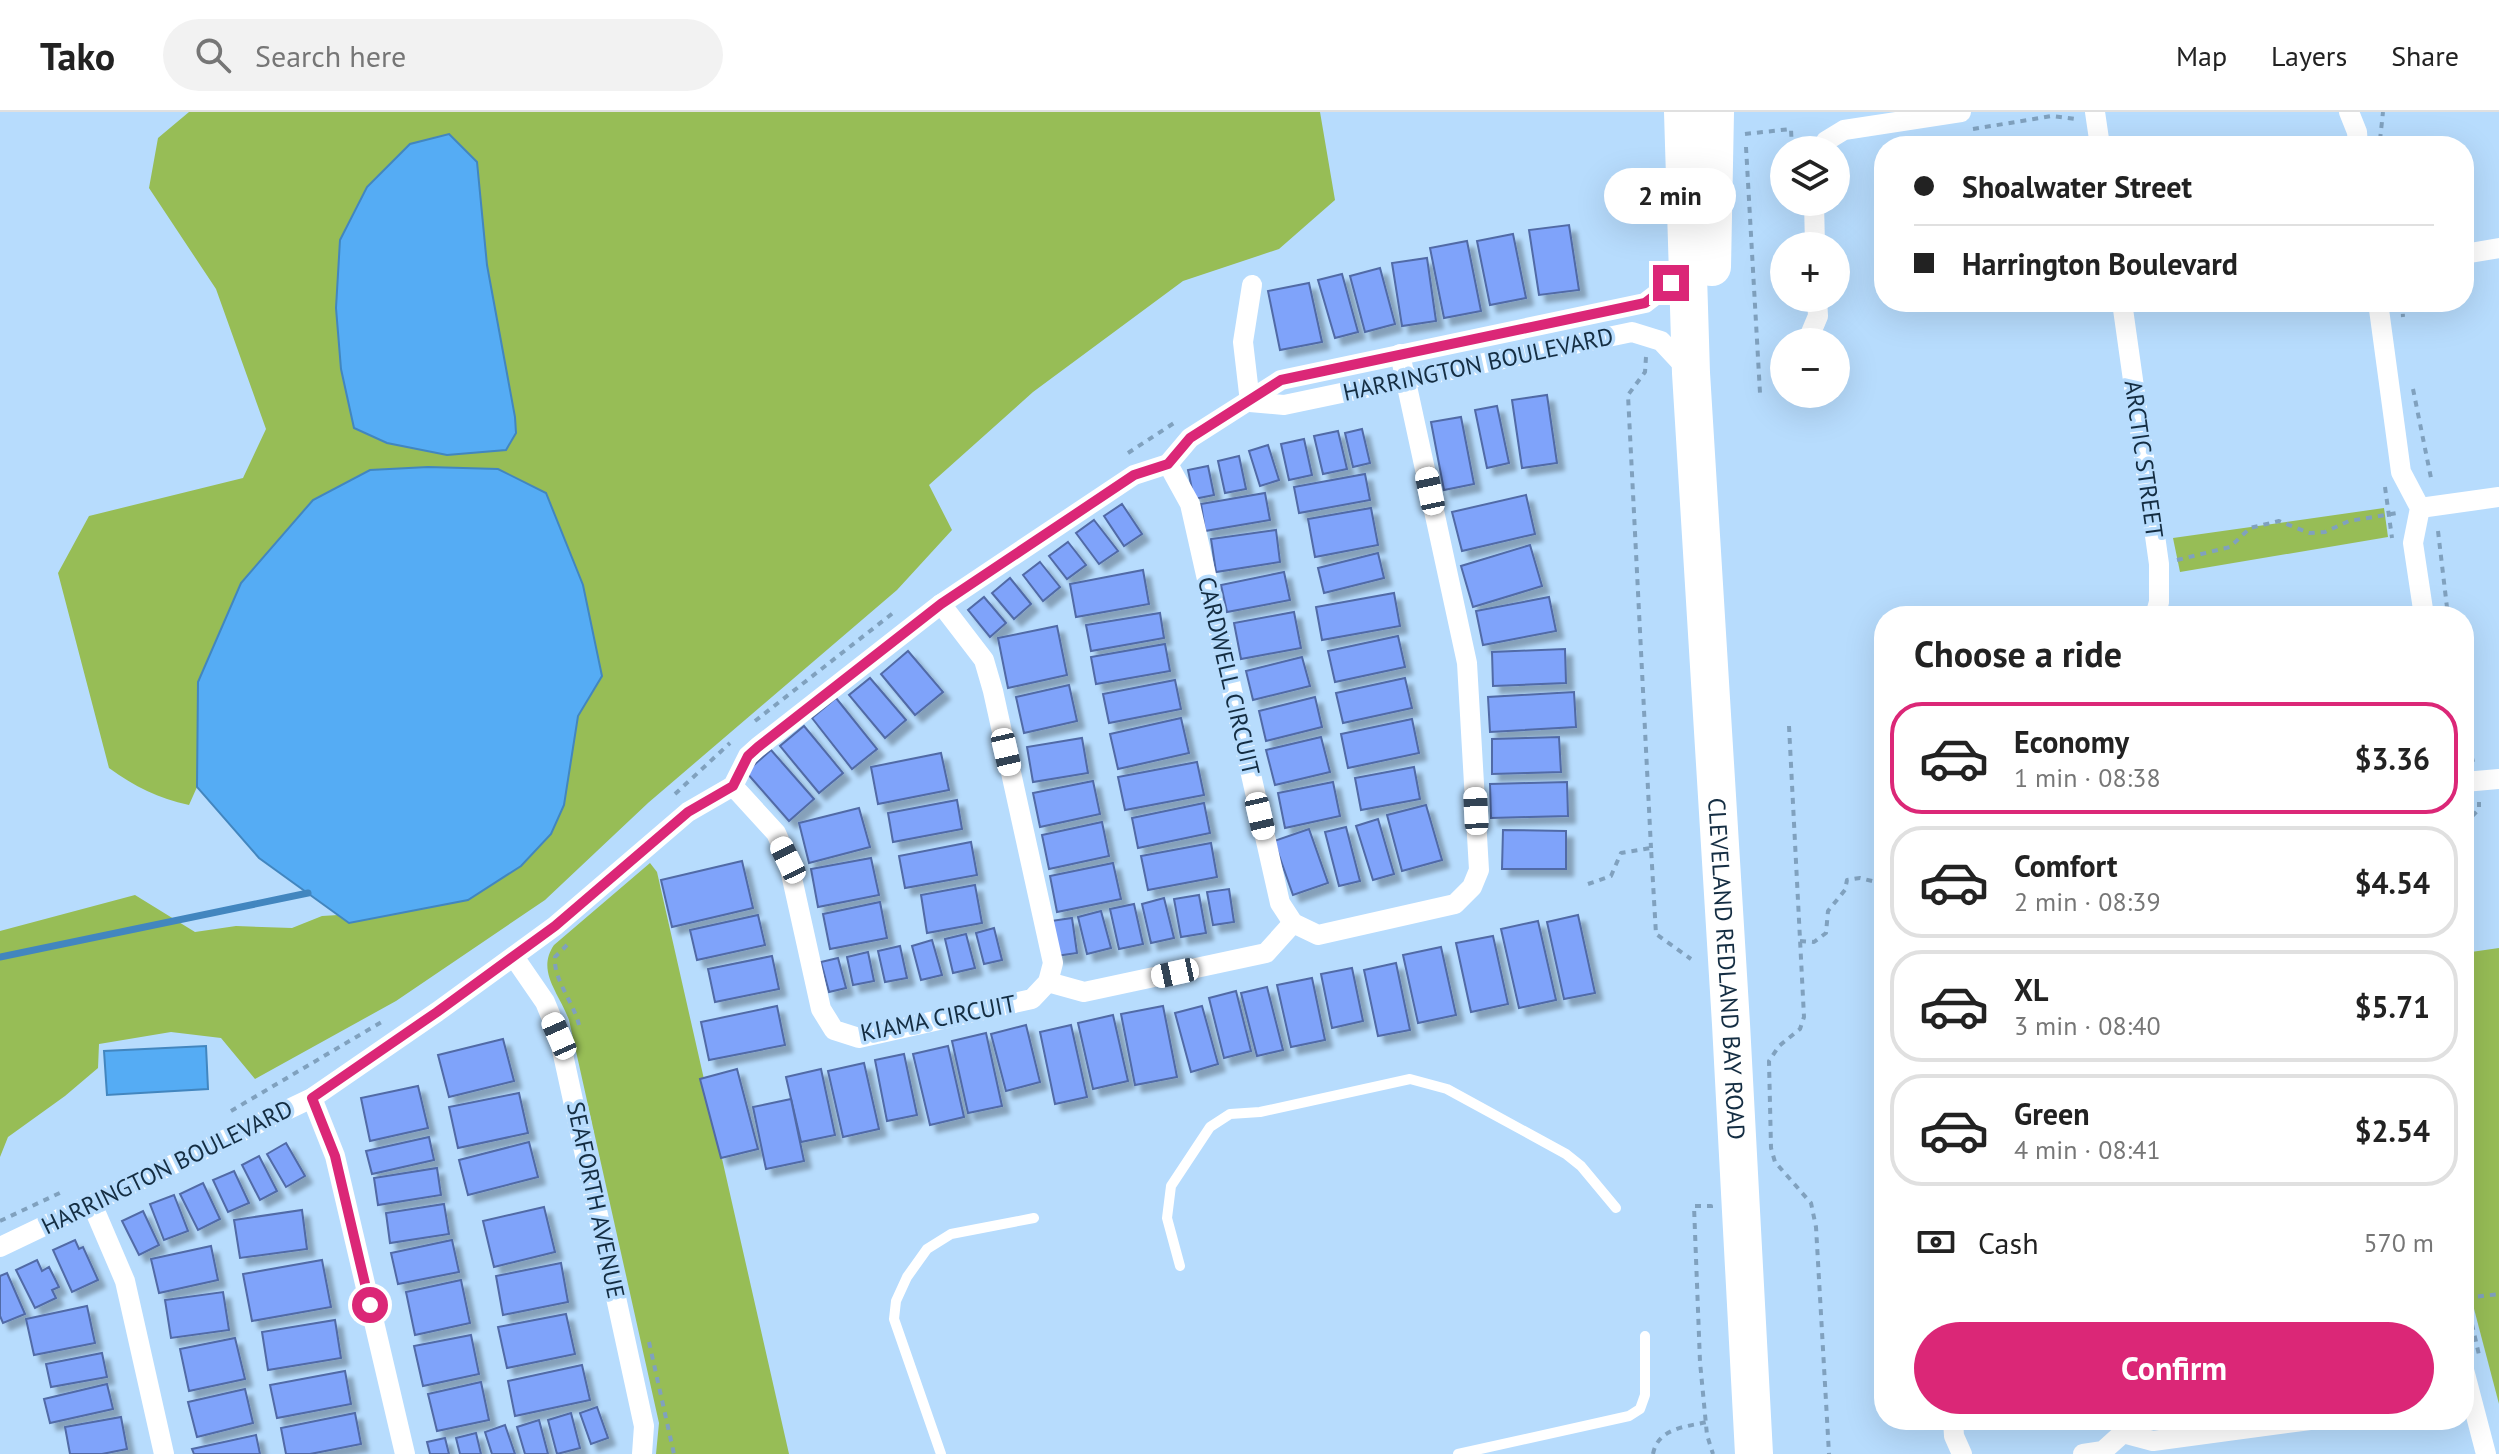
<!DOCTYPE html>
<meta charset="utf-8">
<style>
:root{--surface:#fff;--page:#f2f2f2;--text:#222;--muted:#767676;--line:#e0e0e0;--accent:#db2777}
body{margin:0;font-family:"PT Sans",sans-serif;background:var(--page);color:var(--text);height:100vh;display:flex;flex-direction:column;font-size:30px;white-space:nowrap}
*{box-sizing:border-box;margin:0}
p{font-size:26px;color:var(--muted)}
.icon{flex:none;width:44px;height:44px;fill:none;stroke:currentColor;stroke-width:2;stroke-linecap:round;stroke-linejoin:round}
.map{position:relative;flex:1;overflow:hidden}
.panel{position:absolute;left:1874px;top:494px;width:600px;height:824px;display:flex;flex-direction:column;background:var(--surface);border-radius:32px;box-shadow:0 8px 32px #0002}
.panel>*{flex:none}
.guide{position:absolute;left:1874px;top:24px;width:600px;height:176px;border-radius:32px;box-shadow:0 8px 32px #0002;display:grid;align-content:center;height:176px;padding:0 40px;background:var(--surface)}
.controls{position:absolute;left:1770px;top:24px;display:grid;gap:16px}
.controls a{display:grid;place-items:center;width:80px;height:80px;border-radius:50%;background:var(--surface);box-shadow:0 8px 32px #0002;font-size:40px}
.end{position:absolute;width:36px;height:36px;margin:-18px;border:10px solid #db2777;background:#fff;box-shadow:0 0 0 4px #fff}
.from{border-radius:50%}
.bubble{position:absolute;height:56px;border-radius:28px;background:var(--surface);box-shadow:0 8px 32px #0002;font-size:26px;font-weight:700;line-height:56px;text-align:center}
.car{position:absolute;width:24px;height:48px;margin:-24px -12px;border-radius:10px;box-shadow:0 0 6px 2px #0007;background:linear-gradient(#fff 24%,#345 0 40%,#fff 0 76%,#345 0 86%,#fff 0)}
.guide b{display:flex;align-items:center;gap:28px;height:76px;font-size:30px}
.guide b+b{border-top:2px solid var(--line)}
.guide i{width:20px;height:20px;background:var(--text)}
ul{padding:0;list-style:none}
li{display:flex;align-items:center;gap:24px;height:112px;margin:0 16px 12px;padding:0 24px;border:4px solid var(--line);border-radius:32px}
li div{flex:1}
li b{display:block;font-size:30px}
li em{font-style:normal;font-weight:700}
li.on{border-color:var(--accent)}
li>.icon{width:72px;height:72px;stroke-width:1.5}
h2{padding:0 40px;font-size:36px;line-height:96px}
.pay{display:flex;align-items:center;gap:20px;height:88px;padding:0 40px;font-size:30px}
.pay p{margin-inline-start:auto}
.action{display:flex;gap:16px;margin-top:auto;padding:16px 40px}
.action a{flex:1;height:92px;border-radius:48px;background:var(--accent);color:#fff;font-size:32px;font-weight:700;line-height:92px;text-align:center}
header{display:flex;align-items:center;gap:48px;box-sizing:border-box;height:112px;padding:0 40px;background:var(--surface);border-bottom:2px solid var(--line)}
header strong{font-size:38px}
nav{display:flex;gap:44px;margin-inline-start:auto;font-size:28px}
.search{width:560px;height:72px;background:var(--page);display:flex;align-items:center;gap:20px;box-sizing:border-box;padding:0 28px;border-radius:44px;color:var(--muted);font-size:30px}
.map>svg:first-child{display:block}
.green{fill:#97bd56;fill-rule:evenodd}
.water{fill:#55acf4;stroke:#4286bf;stroke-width:2}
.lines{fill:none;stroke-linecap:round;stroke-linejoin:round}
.stream{stroke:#4286bf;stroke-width:7}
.building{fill:#7fa3fa;stroke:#516aa6;stroke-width:2;filter:url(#shadow)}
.path{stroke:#80a1be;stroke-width:4;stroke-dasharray:6 6;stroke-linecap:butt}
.lane{stroke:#fff;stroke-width:10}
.street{stroke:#fff;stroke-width:20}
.highway{stroke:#fff;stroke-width:38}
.route{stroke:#db2777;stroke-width:10}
.labels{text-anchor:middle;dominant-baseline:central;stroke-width:7;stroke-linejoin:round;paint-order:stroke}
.street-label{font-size:24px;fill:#142d42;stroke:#b7dcfd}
</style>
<header>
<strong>Tako</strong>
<div class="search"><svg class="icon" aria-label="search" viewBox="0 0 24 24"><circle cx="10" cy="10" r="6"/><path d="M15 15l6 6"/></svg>Search here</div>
<nav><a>Map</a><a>Layers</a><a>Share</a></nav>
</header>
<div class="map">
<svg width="2499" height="1342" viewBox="0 0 2499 1342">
<defs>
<filter id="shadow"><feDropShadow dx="7" dy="7" stdDeviation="2" flood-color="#0004"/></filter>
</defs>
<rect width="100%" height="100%" fill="#b7dcfd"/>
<g class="green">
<path d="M189 0H1320L1335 88 1279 137 1183 169 1033 280 929 373 952 418 897 478 648 691 545 788 396 889 255 967 221 926 171 920 99 932 98 956 65 984 8 1025 0 1045V819L135 783 195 820 236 814 292 816 322 804 338 803 349 811 569 648 578 604 602 564 198 570 197 675 189 693C158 686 135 675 109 656L58 461 89 404 243 366 266 317 216 177 149 76 158 26ZM477 50 487 153 515 305 505 338 447 343 387 331 354 316 341 257 336 196 340 128Z"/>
<path d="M2384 396 2388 425 2180 460 2173 426Z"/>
<path d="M650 751 657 760 789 1342H656L659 1311 569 908C559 881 536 859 554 833Z"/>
<path d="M2499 836V1292L2473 1193 2464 1071V841Z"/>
</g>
<g class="water">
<path d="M449 22 477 50 487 153 515 305 516 321 506 338 447 343 387 331 354 316 341 257 336 196 340 128 367 75 410 32Z"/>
<path d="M428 355 498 357 546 381 583 473 602 564 578 604 564 693 551 722 521 754 468 788 349 811 259 746 197 675 198 570 241 471 313 388 370 358Z"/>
<path d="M206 934 208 977 107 983 104 939Z"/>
</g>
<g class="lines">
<path class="stream" d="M0 845 308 781"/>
</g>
<g class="building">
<path d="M1569 113 1579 178 1539 183 1529 118Z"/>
<path d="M1513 122 1526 186 1490 193 1477 129Z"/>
<path d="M1467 129 1481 199 1444 206 1430 136Z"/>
<path d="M1427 146 1436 209 1402 214 1392 151Z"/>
<path d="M1380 156 1395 212 1365 220 1350 164Z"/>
<path d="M1342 162 1358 220 1335 226 1318 168Z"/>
<path d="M1309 171 1322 230 1280 238 1268 179Z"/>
<path d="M1547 283 1557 351 1522 356 1512 288Z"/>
<path d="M1497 294 1509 351 1487 356 1475 298Z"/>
<path d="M1461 305 1474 372 1444 378 1431 310Z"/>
<path d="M1362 317 1370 351 1353 355 1345 321Z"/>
<path d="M1338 319 1347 357 1323 362 1314 324Z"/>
<path d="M1304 327 1312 363 1289 368 1281 332Z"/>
<path d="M1268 333 1279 368 1260 374 1249 339Z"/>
<path d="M1239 344 1246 377 1225 381 1218 349Z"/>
<path d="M1208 354 1214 383 1194 387 1188 358Z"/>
<path d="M1365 362 1370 388 1299 401 1294 375Z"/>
<path d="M1265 381 1270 408 1205 419 1201 392Z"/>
<path d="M1526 383 1535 422 1462 439 1452 400Z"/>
<path d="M1122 392 1142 422 1124 434 1104 404Z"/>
<path d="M1371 396 1378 433 1315 445 1308 407Z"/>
<path d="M1094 408 1118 439 1099 452 1076 421Z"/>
<path d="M1276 418 1280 450 1216 460 1211 427Z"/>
<path d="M1068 430 1086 453 1067 467 1049 444Z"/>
<path d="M1530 433 1542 474 1473 495 1461 454Z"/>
<path d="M1378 441 1384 466 1324 481 1318 456Z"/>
<path d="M1040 450 1060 475 1043 489 1023 463Z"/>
<path d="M1143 458 1149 492 1076 505 1070 472Z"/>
<path d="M1284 460 1290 488 1227 500 1221 473Z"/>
<path d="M1010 466 1031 492 1014 507 992 481Z"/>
<path d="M1394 481 1400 514 1322 528 1316 495Z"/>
<path d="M984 485 1006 511 990 525 968 498Z"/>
<path d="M1549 485 1556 519 1483 533 1476 499Z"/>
<path d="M1294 500 1301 536 1241 547 1234 511Z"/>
<path d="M1160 501 1164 526 1091 539 1086 513Z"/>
<path d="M1057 514 1067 563 1008 576 998 526Z"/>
<path d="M1398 524 1405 555 1335 570 1328 539Z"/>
<path d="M1165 532 1170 559 1096 572 1091 545Z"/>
<path d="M1565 537 1566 571 1493 574 1492 540Z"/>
<path d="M908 539 943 580 915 603 881 562Z"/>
<path d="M1302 545 1310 574 1253 588 1246 559Z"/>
<path d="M870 566 906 608 885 626 849 583Z"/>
<path d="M1405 566 1412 596 1343 611 1336 581Z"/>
<path d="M1175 568 1181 597 1109 611 1103 582Z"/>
<path d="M1069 573 1077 609 1024 621 1016 585Z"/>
<path d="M1574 580 1576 615 1490 620 1488 585Z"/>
<path d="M1315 585 1322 615 1266 629 1259 599Z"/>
<path d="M836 586 877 637 852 657 812 606Z"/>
<path d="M1181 606 1189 641 1118 657 1110 622Z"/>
<path d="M1412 607 1419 641 1348 656 1341 622Z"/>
<path d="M804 614 843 661 819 681 780 634Z"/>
<path d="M1321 625 1330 660 1275 673 1266 638Z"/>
<path d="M1559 625 1561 660 1492 662V627Z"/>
<path d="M1082 626 1088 661 1033 670 1027 635Z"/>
<path d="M771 638 814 687 789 709 746 660Z"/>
<path d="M941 641 949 678 878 692 871 655Z"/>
<path d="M1197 650 1204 683 1125 698 1118 665Z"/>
<path d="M1414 655 1420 687 1361 698 1355 666Z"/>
<path d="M1093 669 1100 702 1040 715 1033 681Z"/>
<path d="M1333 670 1340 704 1285 716 1278 681Z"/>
<path d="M1567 670 1568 704 1491 706 1490 672Z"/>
<path d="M957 688 962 717 893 730 888 701Z"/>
<path d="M1204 691 1210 721 1138 736 1132 706Z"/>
<path d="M1426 693 1442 748 1402 759 1387 703Z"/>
<path d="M859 696 870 735 809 751 799 711Z"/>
<path d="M1378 707 1394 762 1373 768 1356 714Z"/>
<path d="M1102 710 1109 744 1049 757 1042 723Z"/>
<path d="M1346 715 1360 769 1339 774 1325 720Z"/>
<path d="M1309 717 1328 771 1293 783 1274 729Z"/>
<path d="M1503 718 1566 719V757H1502Z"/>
<path d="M971 730 977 763 905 776 899 744Z"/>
<path d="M1211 731 1217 765 1148 778 1141 744Z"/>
<path d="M871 746 879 783 818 795 811 757Z"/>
<path d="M742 749 753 796 672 815 661 768Z"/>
<path d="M1113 751 1121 787 1057 800 1050 764Z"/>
<path d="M975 773 982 811 927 821 921 783Z"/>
<path d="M1229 777 1234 810 1213 813 1207 780Z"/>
<path d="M1199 783 1206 821 1181 825 1174 787Z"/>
<path d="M1164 786 1174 826 1151 831 1142 792Z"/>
<path d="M880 790 887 826 830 837 823 802Z"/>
<path d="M1134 792 1143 832 1119 837 1110 797Z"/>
<path d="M1101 799 1111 836 1087 842 1078 805Z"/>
<path d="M758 803 765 833 697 848 690 818Z"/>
<path d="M1578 803 1595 881 1564 887 1547 810Z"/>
<path d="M1072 806 1077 841 1056 844 1051 809Z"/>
<path d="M1538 809 1556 888 1519 896 1501 817Z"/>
<path d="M994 816 1002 848 984 852 976 821Z"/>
<path d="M966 822 975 856 953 861 945 827Z"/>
<path d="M1493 824 1508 892 1471 900 1456 831Z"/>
<path d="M932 828 942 863 921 868 912 834Z"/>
<path d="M900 834 907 866 885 870 878 839Z"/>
<path d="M1441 835 1456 903 1418 911 1403 843Z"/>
<path d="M868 840 874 869 853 873 847 845Z"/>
<path d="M772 844 779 877 715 890 708 857Z"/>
<path d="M838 846 846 876 829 880 821 850Z"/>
<path d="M1396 851 1410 918 1378 924 1364 858Z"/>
<path d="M1352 856 1363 909 1332 916 1321 862Z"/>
<path d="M1312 866 1325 928 1291 935 1277 873Z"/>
<path d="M1267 875 1283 938 1257 944 1241 881Z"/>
<path d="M1236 879 1251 939 1224 946 1209 886Z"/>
<path d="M777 894 785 933 709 948 701 910Z"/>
<path d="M1163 894 1177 965 1135 973 1121 902Z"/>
<path d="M1202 894 1218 952 1191 960 1175 901Z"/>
<path d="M1113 903 1128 969 1093 977 1078 911Z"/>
<path d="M1026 913 1040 970 1006 979 991 922Z"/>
<path d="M1071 913 1087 985 1055 992 1040 920Z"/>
<path d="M986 921 1002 994 968 1001 952 929Z"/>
<path d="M503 927 514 969 449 985 438 943Z"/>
<path d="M948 934 964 1005 930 1013 913 942Z"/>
<path d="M904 942 917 1003 887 1009 875 948Z"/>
<path d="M864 951 879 1017 843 1025 828 959Z"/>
<path d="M737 957 758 1037 721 1046 700 967Z"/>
<path d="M821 957 835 1023 801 1030 786 965Z"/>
<path d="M418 974 428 1016 370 1029 361 986Z"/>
<path d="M519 981 528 1021 458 1036 449 995Z"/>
<path d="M791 987 804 1049 766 1057 753 995Z"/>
<path d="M429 1025 434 1048 372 1062 366 1039Z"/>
<path d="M529 1030 538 1065 468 1083 459 1048Z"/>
<path d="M286 1031 305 1064 286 1075 267 1042Z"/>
<path d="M259 1044 277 1079 260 1088 242 1053Z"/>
<path d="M437 1056 441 1083 378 1093 374 1066Z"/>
<path d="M234 1059 249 1091 228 1100 213 1068Z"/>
<path d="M203 1071 220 1107 198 1118 180 1082Z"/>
<path d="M174 1083 188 1119 164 1128 150 1092Z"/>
<path d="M444 1092 449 1122 390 1131 386 1101Z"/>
<path d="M544 1095 555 1140 494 1155 483 1109Z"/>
<path d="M302 1098 307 1137 240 1146 234 1108Z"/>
<path d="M143 1099 159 1133 139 1143 122 1109Z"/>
<path d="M75 1128 79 1137 83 1135 98 1168 72 1180 53 1138Z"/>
<path d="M452 1128 459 1160 398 1172 391 1141Z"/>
<path d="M211 1134 218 1168 159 1181 151 1147Z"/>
<path d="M37 1148 42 1159 49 1155 59 1175 52 1178 56 1186 35 1196 16 1158Z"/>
<path d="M322 1148 331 1195 252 1209 243 1162Z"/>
<path d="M561 1151 568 1190 503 1203 496 1164Z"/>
<path d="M7 1161 25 1202 3 1211 0 1204V1164Z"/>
<path d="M461 1168 470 1211 415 1223 406 1180Z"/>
<path d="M223 1180 229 1218 171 1226 165 1188Z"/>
<path d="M87 1194 95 1231 34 1243 26 1207Z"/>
<path d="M566 1202 575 1242 507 1256 498 1215Z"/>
<path d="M335 1208 341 1246 268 1258 262 1220Z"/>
<path d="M471 1223 479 1262 423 1274 414 1234Z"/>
<path d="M235 1226 245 1267 189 1279 180 1237Z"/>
<path d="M102 1241 107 1265 51 1275 46 1252Z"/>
<path d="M582 1253 590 1288 515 1304 508 1269Z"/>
<path d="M345 1259 351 1292 277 1306 270 1273Z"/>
<path d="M481 1270 489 1308 437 1319 428 1282Z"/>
<path d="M107 1272 113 1297 50 1311 44 1287Z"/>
<path d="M245 1277 253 1311 197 1325 188 1290Z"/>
<path d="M597 1295 608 1326 591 1332 580 1301Z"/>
<path d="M355 1301 361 1332 310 1342H286L281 1316Z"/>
<path d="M571 1301 580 1336 557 1342 548 1308Z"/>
<path d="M121 1305 127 1337 102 1342H70L65 1315Z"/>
<path d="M539 1308 548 1342H525L517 1315Z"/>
<path d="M505 1313 515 1342H492L485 1320Z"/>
<path d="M476 1321 481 1342H460L456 1326Z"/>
<path d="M256 1323 260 1342H194L192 1337Z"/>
<path d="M445 1326 449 1342H430L427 1330Z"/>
</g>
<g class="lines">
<g class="path">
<path d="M1973 17 2052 4 2075 7"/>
<path d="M1745 22 1791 17 1792 38"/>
<path d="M2380 28 2383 0"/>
<path d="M1746 35 1760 281"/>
<path d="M2402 190 2403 205"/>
<path d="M1646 245 1645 260 1628 283 1651 736"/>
<path d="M2413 277 2432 371"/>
<path d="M1128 341 1174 311"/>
<path d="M2385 375 2392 426"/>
<path d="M2438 419 2448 504"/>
<path d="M2177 448 2230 435 2250 416 2279 409 2309 421 2325 420 2349 409 2397 401"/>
<path d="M755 609 893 501"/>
<path d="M1789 614 1804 905 1800 917 1779 934 1769 949 1771 1036 1775 1050 1811 1091 1816 1115 1829 1342"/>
<path d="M2464 637 2471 642 2473 650"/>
<path d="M675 682 730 631"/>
<path d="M2464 713 2479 697V690"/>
<path d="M1588 772 1611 764 1621 741 1651 736 1656 822 1691 847"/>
<path d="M1800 829 1814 830 1826 821 1828 799 1845 778 1847 768 1860 766 1884 772"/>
<path d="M567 833 555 845C553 867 573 889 579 913"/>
<path d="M231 999 385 908"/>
<path d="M1711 1096V1094H1694L1700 1250 1707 1323 1713 1342"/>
<path d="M0 1109 64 1079"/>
<path d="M2464 1177 2479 1243"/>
<path d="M2466 1186 2499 1182"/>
<path d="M649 1230 674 1342"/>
<path d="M1653 1342C1658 1316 1685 1315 1707 1310"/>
</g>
<g class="lane">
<path d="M1180 1154 1167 1106 1171 1074 1210 1015 1230 1002 1260 1000 1410 967 1447 977 1566 1042 1581 1054 1616 1096"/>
<path d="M941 1342 894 1207 896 1189 907 1165 927 1137 951 1122 1034 1106"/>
<path d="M1458 1342 1629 1304 1640 1297 1645 1283V1224"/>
</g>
<g class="street">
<path d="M2095 0 2100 34"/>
<path d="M2349 0 2357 20 2358 34"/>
<path d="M1821 38 1826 29 1844 18 1961 0"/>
<path d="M1814 90 1815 134"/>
<path d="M2464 142 2499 136"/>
<path d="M2122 190 2159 452V490L2155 504"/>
<path d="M2378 190 2401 360 2420 396 2413 431 2424 504"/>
<path d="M1807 230 1818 204 1817 186"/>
<path d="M1250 290 1284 293 1632 220 1661 229 1688 258"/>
<path d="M1250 290 1243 230 1252 173"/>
<path d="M1168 352 1190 392 1280 791 1293 811 1318 823 1455 792 1472 775 1479 758 1467 551 1400 242"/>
<path d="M2420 396 2499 385"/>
<path d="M2464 670 2499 667"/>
<path d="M733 674 776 721 788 748 821 897 834 918 859 926 1032 887 1048 870 1053 851 993 579 984 548 941 492"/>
<path d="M514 845 545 890 559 924 644 1314 642 1342"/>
<path d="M1048 870 1084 880 1266 841 1293 811"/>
<path d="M312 986 335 1044 405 1342"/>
<path d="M92 1092 125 1169 164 1342"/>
<path d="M0 1135 312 986 437 900 555 814 688 700 733 674 748 644 758 635 941 492 1134 363 1168 352 1190 326 1281 268 1645 191 1671 171 1684 152"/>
<path d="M2464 1258 2486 1342"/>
<path d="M1953 1308 1954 1324 1962 1342"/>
<path d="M2123 1308V1321L2153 1329 2310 1308"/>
<path d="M2083 1342 2103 1339 2123 1321"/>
</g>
<g class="highway">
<path id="s1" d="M1683 0 1691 261 1731 912 1754 1342"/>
<path d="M1712 155 1715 0"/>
</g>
</g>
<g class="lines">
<path class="route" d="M370 1193 335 1044 312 986 437 900 555 814 688 700 733 674 748 644 758 635 941 492 1134 363 1168 352 1190 326 1281 268 1645 191 1671 171"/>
</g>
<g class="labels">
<g class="street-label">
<text transform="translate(1478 252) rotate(-12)">HARRINGTON BOULEVARD</text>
<text transform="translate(2144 347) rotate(82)">ARCTIC STREET</text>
<text transform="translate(1229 564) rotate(77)">CARDWELL CIRCUIT</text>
<text stroke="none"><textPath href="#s1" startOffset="858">CLEVELAND REDLAND BAY ROAD</textPath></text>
<text transform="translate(938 906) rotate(-11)">KIAMA CIRCUIT</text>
<text transform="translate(167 1055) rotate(-26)">HARRINGTON BOULEVARD</text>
<text transform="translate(596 1088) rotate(78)">SEAFORTH AVENUE</text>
</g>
</g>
</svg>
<div class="controls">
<a><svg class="icon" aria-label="layers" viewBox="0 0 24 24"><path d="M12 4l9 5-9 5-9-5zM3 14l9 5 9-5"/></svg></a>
<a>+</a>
<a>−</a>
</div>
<i class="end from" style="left:370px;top:1193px"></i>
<i class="end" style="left:1671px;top:171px"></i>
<div class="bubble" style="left:1604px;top:56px;width:132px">2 min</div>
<i class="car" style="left:1430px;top:379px;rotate:348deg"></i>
<i class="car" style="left:1006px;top:640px;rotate:167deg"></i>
<i class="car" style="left:1476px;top:699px;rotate:357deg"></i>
<i class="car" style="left:1260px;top:704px;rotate:167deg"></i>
<i class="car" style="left:788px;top:748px;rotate:334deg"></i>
<i class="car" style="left:1175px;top:861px;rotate:258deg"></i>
<i class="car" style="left:559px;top:924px;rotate:336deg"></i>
<div class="guide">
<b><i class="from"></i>Shoalwater Street</b>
<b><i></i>Harrington Boulevard</b>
</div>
<section class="panel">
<h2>Choose a ride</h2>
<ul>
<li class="on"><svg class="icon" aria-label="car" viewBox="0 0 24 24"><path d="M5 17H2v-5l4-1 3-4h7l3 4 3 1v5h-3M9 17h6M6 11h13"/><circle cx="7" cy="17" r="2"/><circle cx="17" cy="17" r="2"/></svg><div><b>Economy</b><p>1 min · 08:38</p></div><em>$3.36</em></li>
<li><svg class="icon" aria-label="car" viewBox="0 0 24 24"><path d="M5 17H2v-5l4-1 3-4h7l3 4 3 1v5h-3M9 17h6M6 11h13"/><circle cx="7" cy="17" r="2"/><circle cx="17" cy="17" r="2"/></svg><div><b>Comfort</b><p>2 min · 08:39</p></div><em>$4.54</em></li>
<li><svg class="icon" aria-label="car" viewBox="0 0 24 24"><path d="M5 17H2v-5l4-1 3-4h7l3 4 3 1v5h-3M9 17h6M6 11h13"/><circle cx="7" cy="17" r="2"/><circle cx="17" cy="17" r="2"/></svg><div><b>XL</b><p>3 min · 08:40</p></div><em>$5.71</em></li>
<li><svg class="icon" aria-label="car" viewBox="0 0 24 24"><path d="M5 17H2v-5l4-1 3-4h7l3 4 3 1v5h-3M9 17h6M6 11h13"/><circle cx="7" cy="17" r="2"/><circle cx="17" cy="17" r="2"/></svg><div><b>Green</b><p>4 min · 08:41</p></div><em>$2.54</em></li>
</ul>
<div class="pay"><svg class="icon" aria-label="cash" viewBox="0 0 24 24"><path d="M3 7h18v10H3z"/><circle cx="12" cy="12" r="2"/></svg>Cash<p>570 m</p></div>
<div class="action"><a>Confirm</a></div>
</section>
</div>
